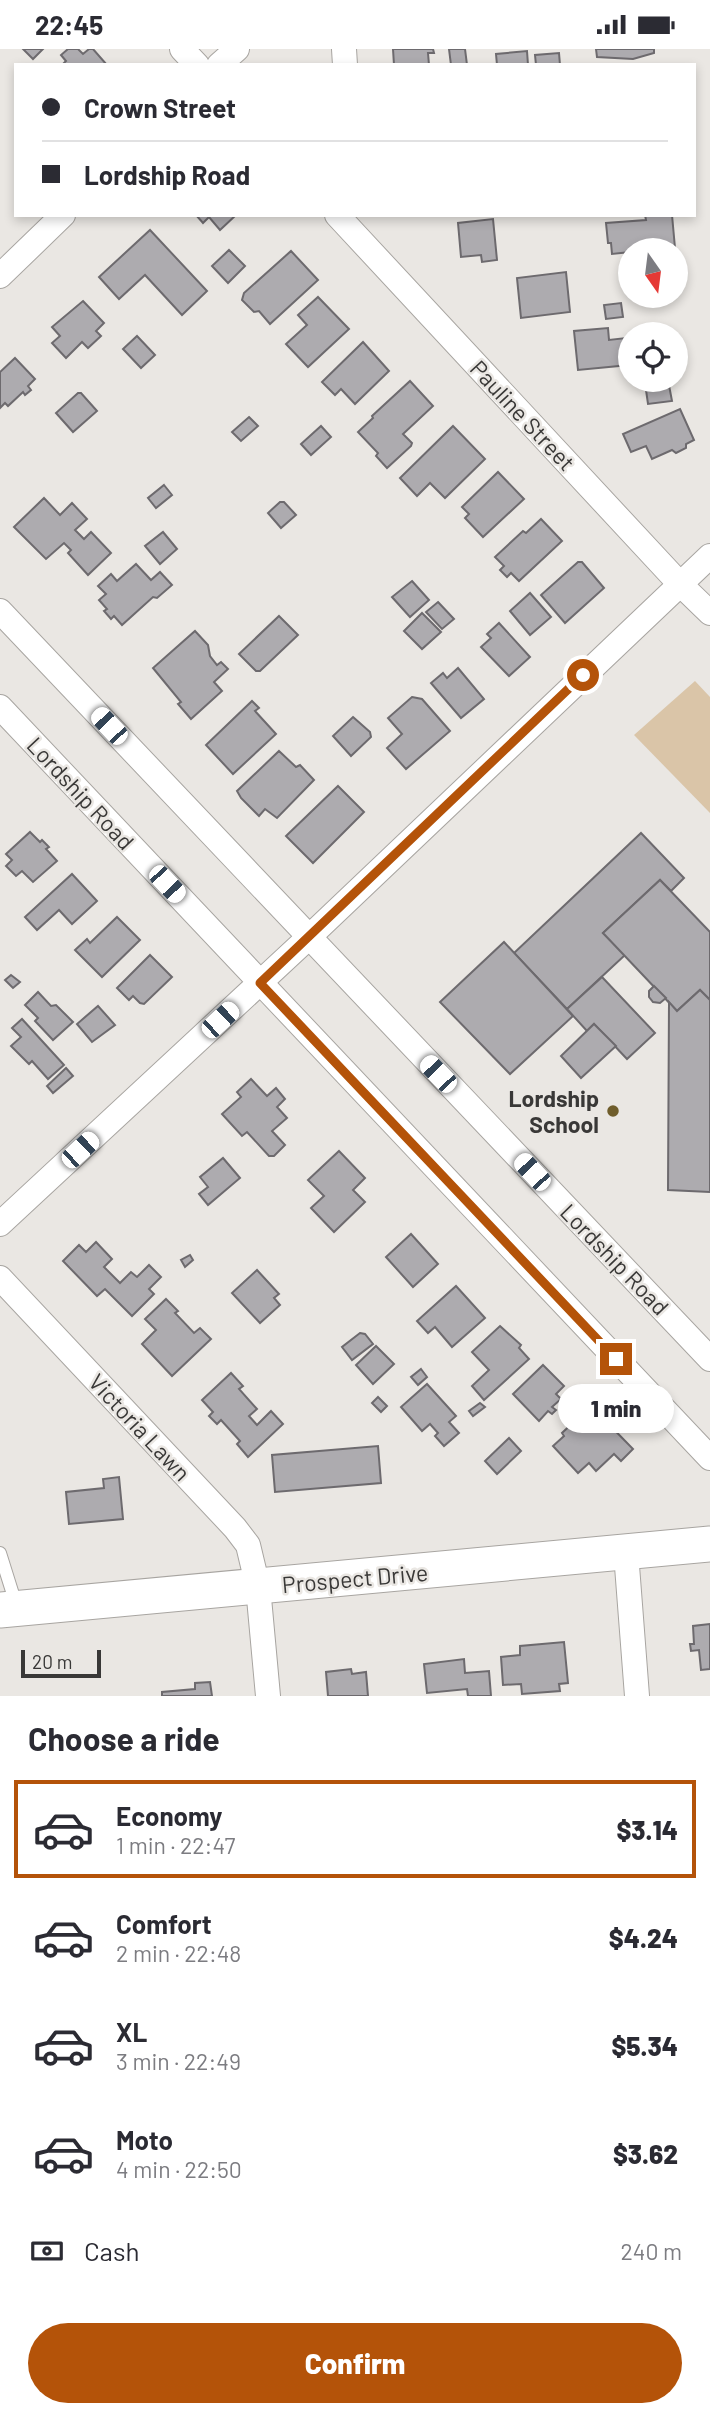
<!DOCTYPE html>
<meta charset="utf-8">
<style>
:root{--surface:#fff;--page:#f2f2f3;--text:#2b2b33;--muted:#7c7c81;--line:#e1e1e2;--accent:#b45309}
body{margin:0;font-family:Barlow,sans-serif;background:var(--page);color:var(--text);height:100vh;display:flex;flex-direction:column;font-size:26px;white-space:nowrap}
*{box-sizing:border-box;margin:0}
p{font-size:23px;color:var(--muted)}
.icon{flex:none;width:38px;height:38px;fill:none;stroke:currentColor;stroke-width:2;stroke-linecap:round;stroke-linejoin:round}
.map{position:relative;height:1647px;overflow:hidden}
.side{display:flex;flex-direction:column;background:var(--surface);flex:1}
.side>*{flex:none}
.guide{position:absolute;left:14px;top:14px;width:682px;height:154px;border-radius:0px;box-shadow:0 4px 10px #0003;display:grid;align-content:center;height:154px;padding:0 28px;background:var(--surface)}
.needle{width:46px;rotate:166deg}
.tools{position:absolute;left:618px;top:189px;display:grid;gap:14px}
.tools a{display:grid;place-items:center;width:70px;height:70px;border-radius:50%;background:var(--surface);box-shadow:0 4px 10px #0003;font-size:35px}
.scale{position:absolute;left:21px;bottom:18px;width:80px;box-sizing:border-box;padding-left:7px;border:4px solid #393837;border-top:0;font-size:19px;line-height:24px;white-space:nowrap;color:#393837;-webkit-text-stroke:5px #eae7e3;paint-order:stroke}
.end{position:absolute;width:32px;height:32px;margin:-16px;border:9px solid #b45309;background:#fff;box-shadow:0 0 0 4px #fff}
.from{border-radius:50%}
.bubble{position:absolute;height:49px;border-radius:24px;background:var(--surface);box-shadow:0 4px 10px #0003;font-size:23px;font-weight:800;line-height:49px;text-align:center}
.car{position:absolute;width:21px;height:42px;margin:-21px -10px;border-radius:9px;box-shadow:0 0 5px 2px #0007;background:linear-gradient(#fff 24%,#345 0 40%,#fff 0 76%,#345 0 86%,#fff 0)}
.guide b{display:flex;align-items:center;gap:24px;height:66px;font-size:26px}
.guide b+b{border-top:2px solid var(--line)}
.guide i{width:18px;height:18px;background:var(--text)}
ul{padding:0;list-style:none}
li{display:flex;align-items:center;gap:21px;height:98px;margin:0 14px 10px;padding:0 14px;border:4px solid transparent;border-radius:0px}
li div{flex:1}
li b{display:block;font-size:26px}
li em{font-style:normal;font-weight:800}
li.active{border-color:var(--accent)}
li>.icon{width:63px;height:63px;stroke-width:1.5}
h2{padding:0 28px;font-size:32px;line-height:84px}
.pay{display:flex;align-items:center;gap:18px;height:77px;padding:0 28px;font-size:26px}
.pay p{margin-inline-start:auto}
.cta{display:flex;gap:14px;margin-top:auto;padding:14px 28px}
.cta a{flex:1;height:80px;border-radius:42px;background:var(--accent);color:#fff;font-size:28px;font-weight:800;line-height:80px;text-align:center}
.status{display:flex;justify-content:space-between;align-items:center;height:49px;padding:0 35px;background:var(--surface);direction:ltr}
.status svg{height:19px;fill:currentColor}
.map>svg:first-child{display:block}
.green{fill:#dac5a8}
.building{fill:#adabaf;stroke:#6d6a6e;stroke-width:2}
.lines{fill:none;stroke-linecap:round;stroke-linejoin:round}
.service-casing{stroke:#a8a5a1;stroke-width:14}
.minor-casing{stroke:#a8a5a1;stroke-width:26}
.secondary-casing{stroke:#a8a5a1;stroke-width:37}
.service{stroke:#fff;stroke-width:12}
.minor{stroke:#fff;stroke-width:24}
.secondary{stroke:#fff;stroke-width:35}
.route{stroke:#b45309;stroke-width:9}
.poi-dot{fill:#6f5d2b;stroke:#eae7e3;stroke-width:2.5}
.labels{text-anchor:middle;dominant-baseline:central;stroke-width:5;stroke-linejoin:round;paint-order:stroke}
.street-label{font-size:23px;fill:#393837;stroke:#eae7e3}
.poi-label{font-size:23px;font-weight:bold;fill:#393837;stroke:#eae7e3;text-anchor:end}
</style>
<div class="status"><b>22:45</b><svg viewBox="0 0 49 12"><path d="M0 12V9h3v3zM5 12V6h3v6zM10 12V3h3v9zM15 12V0h3v12zM26 1h20v11H26zM47 4h2v5h-2z"/></svg></div>
<div class="map">
<svg width="710" height="1647" viewBox="0 0 710 1647">
<rect width="100%" height="100%" fill="#eae7e3"/>
<path class="green" d="M695 632 710 648V764L634 686Z"/>
<g class="building">
<path d="M23 0H43L33 10Z"/>
<path d="M68 0H78L83 5 89 0H93L107 16H62L66 12 61 6Z"/>
<path d="M393 0H433L434 4H428L429 16H394Z"/>
<path d="M449 0H465L467 16H451Z"/>
<path d="M596 0H654V4L633 10 597 8Z"/>
<path d="M527 2 528 16H497L496 5Z"/>
<path d="M559 4 560 16H536L535 6Z"/>
<path d="M196 166H236L220 181 209 168 203 174Z"/>
<path d="M645 166H672L675 199 630 201V203L612 205 611 194H608L606 174 646 171Z"/>
<path d="M493 170 497 211 482 213 481 206 461 208 458 174Z"/>
<path d="M150 181 207 242 182 266 145 226 119 250 99 228Z"/>
<path d="M229 201 245 217 228 234 212 217Z"/>
<path d="M291 202 318 231 270 275 259 262 254 263 242 251 244 244Z"/>
<path d="M566 223 570 263 521 269 517 229Z"/>
<path d="M318 248 349 280 308 318 286 295 307 276 298 266Z"/>
<path d="M83 252 104 274 96 282 101 287 88 299 82 293 66 309 52 294 60 287 52 278Z"/>
<path d="M621 254 623 268 606 270 604 256Z"/>
<path d="M608 279 609 291 626 289 629 316 578 321 574 282Z"/>
<path d="M137 287 155 306 141 319 123 300Z"/>
<path d="M363 293 389 322 355 355 341 340 335 346 322 333Z"/>
<path d="M15 309 35 330 28 337 31 341 25 346 23 343 8 357 5 354 0 359V323Z"/>
<path d="M668 331 672 352 648 355 646 341 659 339 658 332Z"/>
<path d="M410 332 433 357 403 385 412 394 411 397 387 419 376 407 378 404 358 383 373 369 372 367Z"/>
<path d="M78 344H81L97 362 73 383 56 364Z"/>
<path d="M680 360 694 391 686 395V399L676 404 672 401 652 410 646 397 631 403 623 385Z"/>
<path d="M249 368 258 377 241 392 232 383Z"/>
<path d="M321 377 331 388 311 406 301 395Z"/>
<path d="M453 377 485 410 445 449 430 434 417 447 400 429Z"/>
<path d="M498 423 524 450 483 488 465 469 469 465 462 458Z"/>
<path d="M164 436 172 446 156 459 148 449Z"/>
<path d="M44 449 60 466 72 454 87 470 75 481 84 490 91 483 111 504 88 526 68 504 71 501 64 494 46 510 14 478Z"/>
<path d="M280 453H284L296 466 281 479 268 464Z"/>
<path d="M541 470 562 492 519 532 511 524 507 528 500 521 504 517 495 508 523 482 526 484Z"/>
<path d="M163 483 177 500 160 515 145 497Z"/>
<path d="M578 513H582L604 539 565 574 541 546Z"/>
<path d="M136 515 151 531 160 523 172 536 157 549 153 548 122 576 114 567 111 570 104 562 107 560 99 551 106 545 98 537 111 525 117 532Z"/>
<path d="M412 532 429 551 410 568 392 548Z"/>
<path d="M530 544 551 568 530 586 510 562Z"/>
<path d="M438 553 454 570 442 580 426 563Z"/>
<path d="M422 564 441 583 422 600 404 582Z"/>
<path d="M279 567 298 586 260 622H256L239 605Z"/>
<path d="M499 574 530 608 509 627 481 598 491 589 487 585Z"/>
<path d="M195 582 208 596 210 607 217 616 221 613 228 620 214 633 222 642 191 670 178 655 181 653 153 619Z"/>
<path d="M458 619 484 650 461 669 431 634 443 624 447 629Z"/>
<path d="M412 648 422 650 450 682 406 720 387 699 402 685 388 669Z"/>
<path d="M252 652 259 659 255 662 276 685 233 725 206 696Z"/>
<path d="M353 668 370 683 371 688 351 707 333 687Z"/>
<path d="M279 702 296 718 300 716 314 731 277 769 265 760 259 767 241 749 237 742Z"/>
<path d="M338 737 364 763 313 814 286 787Z"/>
<path d="M30 783 40 793 42 791 49 798 46 800 57 812 33 833 22 822 16 827 6 817 12 811 6 805Z"/>
<path d="M641 784 684 829 671 842 660 831 603 884 625 906 567 960 514 904Z"/>
<path d="M72 825 97 852 72 875 59 861 37 881 25 868Z"/>
<path d="M660 831 710 883V951L700 941 677 962 603 884Z"/>
<path d="M117 868 140 891 102 928 75 901 87 890 90 894Z"/>
<path d="M504 893 573 967 510 1025 440 953Z"/>
<path d="M150 906 172 928 144 955 140 954 133 947 129 951 117 939Z"/>
<path d="M11 926 20 933 13 939 5 931Z"/>
<path d="M602 928 655 984 627 1010 594 975 587 982 567 960Z"/>
<path d="M654 937 666 949 660 954 653 953 649 948V942Z"/>
<path d="M700 941 710 951V1143L668 1141 669 953 677 962Z"/>
<path d="M38 943 51 957 56 956 73 973 53 991 35 972 38 969 25 956Z"/>
<path d="M98 957 115 976 92 993 77 975Z"/>
<path d="M22 970 64 1016 48 1030 32 1012 29 1015 11 997 21 988 12 979Z"/>
<path d="M594 975 616 997 581 1029 561 1007Z"/>
<path d="M66 1019 73 1027 53 1044 47 1037Z"/>
<path d="M251 1030 267 1047 276 1039 285 1050 277 1058 287 1069 272 1082 285 1096 274 1107H269L247 1083 242 1087 222 1065 241 1048 237 1043Z"/>
<path d="M339 1102 365 1129 353 1141 365 1153 334 1183 311 1159 324 1147 308 1131Z"/>
<path d="M223 1109 240 1129 208 1156 199 1145 208 1138 200 1128Z"/>
<path d="M411 1185 438 1215 413 1238 386 1208Z"/>
<path d="M96 1193 112 1210 104 1218 120 1234 131 1223 137 1228 149 1216 161 1228 149 1240 154 1245 132 1267 105 1240 97 1247 63 1212 79 1196 86 1203Z"/>
<path d="M190 1206 193 1211 185 1218 181 1211Z"/>
<path d="M257 1221 279 1245 274 1249 280 1256 260 1274 232 1244Z"/>
<path d="M456 1237 485 1269 452 1298 435 1278 428 1284 417 1272Z"/>
<path d="M166 1250 178 1262 175 1264 194 1284 200 1279 211 1290 172 1327 142 1295 156 1281 145 1270Z"/>
<path d="M500 1277 521 1296 519 1299 529 1310 484 1351 472 1337 489 1321 472 1303Z"/>
<path d="M360 1284 365 1285 373 1295 352 1311 342 1298Z"/>
<path d="M376 1297 394 1315 373 1335 356 1316Z"/>
<path d="M543 1316 564 1337 556 1345 561 1350 552 1358 556 1361 552 1365 548 1362 539 1372 513 1345Z"/>
<path d="M421 1320 427 1328 418 1336 411 1328Z"/>
<path d="M231 1324 243 1337 239 1340 257 1360 249 1367 257 1376 271 1362 283 1375 248 1408 237 1395 240 1392 221 1371 217 1375 209 1367 213 1363 202 1351Z"/>
<path d="M427 1335 456 1367 449 1373 459 1384 444 1397 435 1387 438 1384 430 1375 422 1382 401 1358Z"/>
<path d="M378 1348 387 1357 381 1363 372 1354Z"/>
<path d="M480 1354 485 1358 473 1367 469 1362Z"/>
<path d="M591 1357 633 1400 621 1412 614 1405 596 1422 589 1414 578 1424 553 1397 564 1387 562 1384Z"/>
<path d="M509 1389 521 1402 497 1425 485 1412Z"/>
<path d="M378 1397 381 1434 275 1443 272 1406Z"/>
<path d="M119 1428 123 1470 69 1475 66 1443 104 1439 103 1430Z"/>
<path d="M710 1575V1620L701 1621 699 1601 691 1602 690 1595H694L693 1577Z"/>
<path d="M564 1593 568 1634 559 1635 560 1642 522 1645 521 1635 503 1636 501 1608 520 1606V1597Z"/>
<path d="M464 1610 465 1624 489 1622 491 1647H468L467 1640 427 1644 424 1615Z"/>
<path d="M351 1620 352 1625 366 1623 368 1647H328L326 1623Z"/>
<path d="M210 1633 212 1647H162V1643L195 1640V1634Z"/>
</g>
<g class="lines">
<defs>
<path id="service" d="M0 1504 16 1555"/>
<g id="minor">
<path d="M182 0 197 16"/>
<path d="M344 0 345 16"/>
<path d="M219 16 237 0"/>
<path d="M337 166 679 534 710 564"/>
<path d="M0 227 63 166"/>
<path d="M0 562 710 1310"/>
<path d="M0 658 710 1409"/>
<path d="M0 1175 308 889 710 507"/>
<path d="M0 1229 235 1479 248 1496 258 1538 268 1647"/>
<path d="M626 1504 637 1647"/>
</g>
<path id="secondary" d="M0 1561 710 1495"/>
</defs>
<use href="#service" class="service-casing"/>
<use href="#minor" class="minor-casing"/>
<use href="#secondary" class="secondary-casing"/>
<use href="#service" class="service"/>
<use href="#minor" class="minor"/>
<use href="#secondary" class="secondary"/>
</g>
<g class="lines">
<path class="route" d="M583 626 260 934 616 1310"/>
</g>
<circle class="poi-dot" cx="613" cy="1062" r="7"/>
<g class="labels">
<g class="street-label">
<text transform="translate(523 366) rotate(47)">Pauline Street</text>
<text transform="translate(81 744) rotate(47)">Lordship Road</text>
<text transform="translate(615 1210) rotate(46)">Lordship Road</text>
<text transform="translate(140 1378) rotate(47)">Victoria Lawn</text>
<text transform="translate(355 1529) rotate(-5)">Prospect Drive</text>
</g>
<g class="poi-label">
<text x="599" y="1049">Lordship<tspan x="599" dy="26">School</tspan></text>
</g>
</g>
</svg>
<div class="tools">
<a><svg class="needle" viewBox="-14 -14 28 28"><path d="M0-13l5 13h-10z" fill="#e53935"/><path d="M0 13l5-13h-10z" fill="#7c7c81"/></svg></a>
<a><svg class="icon" aria-label="locate" viewBox="0 0 24 24"><circle cx="12" cy="12" r="6"/><path d="M12 2v4M12 18v4M2 12h4M18 12h4"/></svg></a>
</div>
<div class="scale">20 m</div>
<i class="end from" style="left:583px;top:626px"></i>
<i class="end" style="left:616px;top:1310px"></i>
<div class="bubble" style="left:558px;top:1335px;width:116px">1 min</div>
<i class="car" style="left:109px;top:677px;rotate:317deg"></i>
<i class="car" style="left:167px;top:835px;rotate:137deg"></i>
<i class="car" style="left:220px;top:971px;rotate:47deg"></i>
<i class="car" style="left:438px;top:1025px;rotate:316deg"></i>
<i class="car" style="left:80px;top:1101px;rotate:47deg"></i>
<i class="car" style="left:532px;top:1123px;rotate:317deg"></i>
<div class="guide">
<b><i class="from"></i>Crown Street</b>
<b><i></i>Lordship Road</b>
</div>
</div>
<section class="side">
<h2>Choose a ride</h2>
<ul>
<li class="active"><svg class="icon" aria-label="car" viewBox="0 0 24 24"><path d="M5 17H2v-5l4-1 3-4h7l3 4 3 1v5h-3M9 17h6M6 11h13"/><circle cx="7" cy="17" r="2"/><circle cx="17" cy="17" r="2"/></svg><div><b>Economy</b><p>1 min · 22:47</p></div><em>$3.14</em></li>
<li><svg class="icon" aria-label="car" viewBox="0 0 24 24"><path d="M5 17H2v-5l4-1 3-4h7l3 4 3 1v5h-3M9 17h6M6 11h13"/><circle cx="7" cy="17" r="2"/><circle cx="17" cy="17" r="2"/></svg><div><b>Comfort</b><p>2 min · 22:48</p></div><em>$4.24</em></li>
<li><svg class="icon" aria-label="car" viewBox="0 0 24 24"><path d="M5 17H2v-5l4-1 3-4h7l3 4 3 1v5h-3M9 17h6M6 11h13"/><circle cx="7" cy="17" r="2"/><circle cx="17" cy="17" r="2"/></svg><div><b>XL</b><p>3 min · 22:49</p></div><em>$5.34</em></li>
<li><svg class="icon" aria-label="car" viewBox="0 0 24 24"><path d="M5 17H2v-5l4-1 3-4h7l3 4 3 1v5h-3M9 17h6M6 11h13"/><circle cx="7" cy="17" r="2"/><circle cx="17" cy="17" r="2"/></svg><div><b>Moto</b><p>4 min · 22:50</p></div><em>$3.62</em></li>
</ul>
<div class="pay"><svg class="icon" aria-label="cash" viewBox="0 0 24 24"><path d="M3 7h18v10H3z"/><circle cx="12" cy="12" r="2"/></svg>Cash<p>240 m</p></div>
<div class="cta"><a>Confirm</a></div>
</section>
